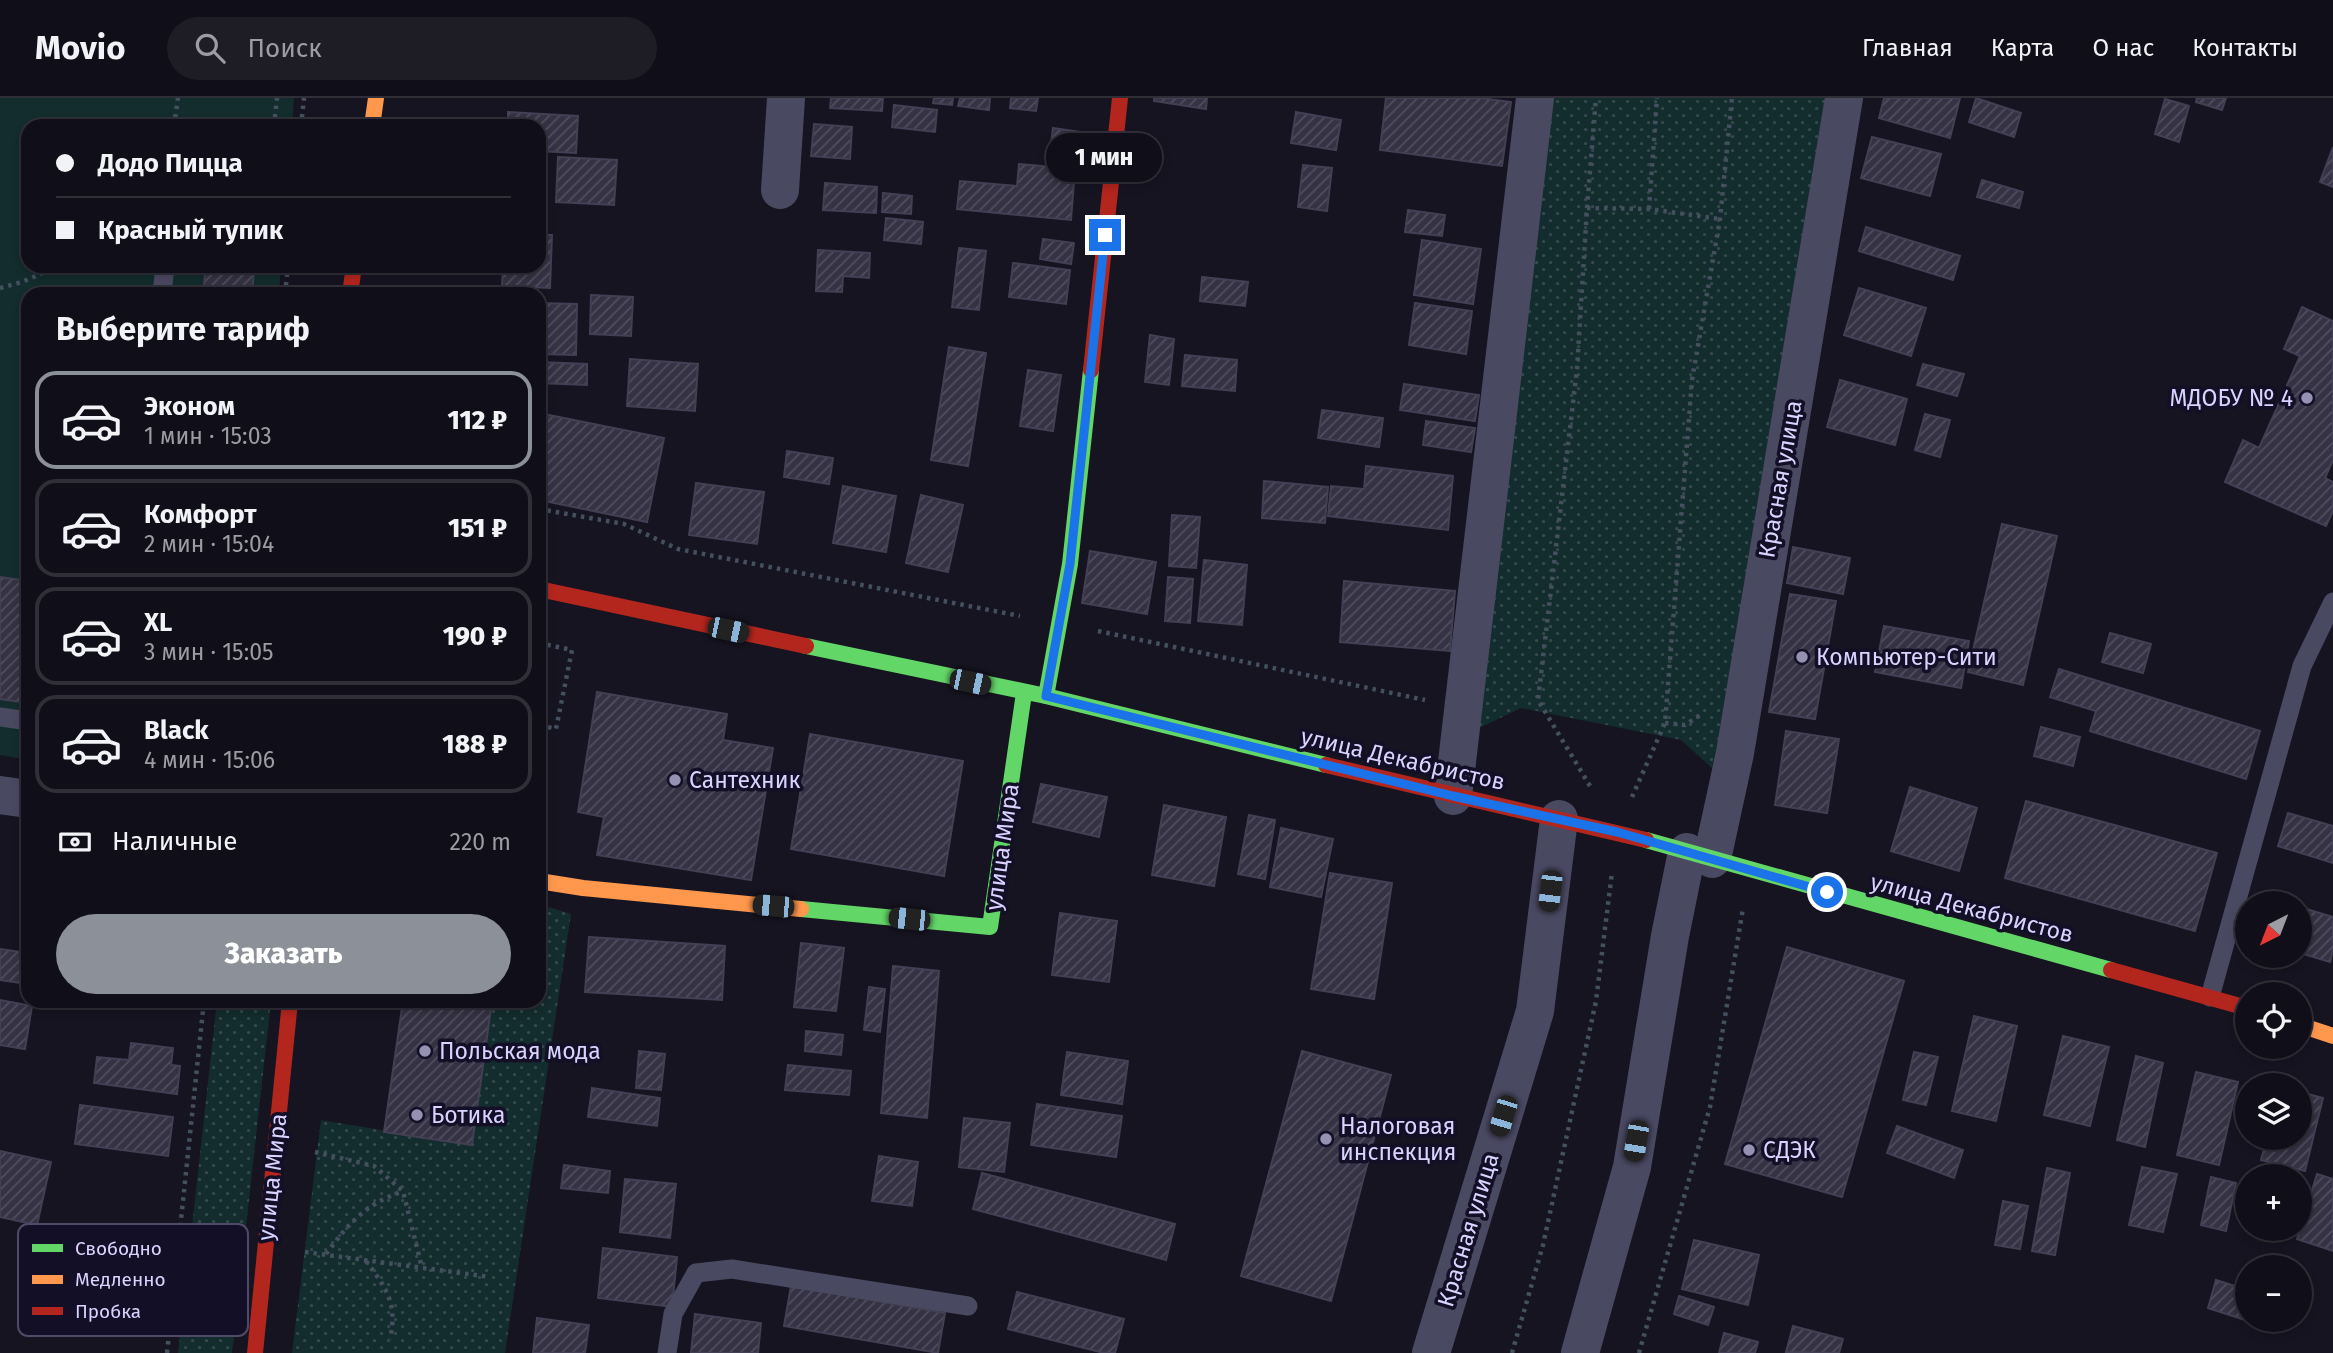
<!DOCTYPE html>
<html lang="ru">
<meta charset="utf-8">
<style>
:root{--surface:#100f19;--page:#1e1d26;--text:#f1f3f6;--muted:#9c9ca2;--line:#302f38;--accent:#8c9099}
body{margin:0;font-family:"Fira Sans",sans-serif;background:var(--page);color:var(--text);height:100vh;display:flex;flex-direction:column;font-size:26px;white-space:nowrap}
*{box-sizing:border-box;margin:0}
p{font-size:23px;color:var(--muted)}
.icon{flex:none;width:38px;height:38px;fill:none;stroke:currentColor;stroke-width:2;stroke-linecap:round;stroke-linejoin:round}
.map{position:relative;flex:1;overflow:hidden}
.side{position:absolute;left:21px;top:189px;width:525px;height:721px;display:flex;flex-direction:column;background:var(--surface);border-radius:21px;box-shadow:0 4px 10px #0003,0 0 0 2px var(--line)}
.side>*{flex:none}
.top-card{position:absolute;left:21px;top:21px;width:525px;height:154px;border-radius:21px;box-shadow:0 4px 10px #0003,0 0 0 2px var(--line);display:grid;align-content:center;height:154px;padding:0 35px;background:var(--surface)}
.needle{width:46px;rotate:222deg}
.controls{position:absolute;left:2235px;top:793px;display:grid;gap:14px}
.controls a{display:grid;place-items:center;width:77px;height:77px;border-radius:50%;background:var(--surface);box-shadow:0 4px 10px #0003,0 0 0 2px var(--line);font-size:35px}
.end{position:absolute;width:32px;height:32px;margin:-16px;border:9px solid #1a73e8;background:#fff;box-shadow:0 0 0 4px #fff}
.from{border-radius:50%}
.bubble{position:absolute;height:49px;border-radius:24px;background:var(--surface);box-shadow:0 4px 10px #0003,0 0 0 2px var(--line);font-size:23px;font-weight:800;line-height:49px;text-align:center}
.car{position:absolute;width:21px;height:42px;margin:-21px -10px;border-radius:9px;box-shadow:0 0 5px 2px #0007;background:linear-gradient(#222 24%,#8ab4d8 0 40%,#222 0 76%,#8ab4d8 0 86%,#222 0)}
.top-card b{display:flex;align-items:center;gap:24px;height:66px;font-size:26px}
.top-card b+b{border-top:2px solid var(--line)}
.top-card i{width:18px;height:18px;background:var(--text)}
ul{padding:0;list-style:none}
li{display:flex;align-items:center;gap:21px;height:98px;margin:0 14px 10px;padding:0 21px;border:4px solid var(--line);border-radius:21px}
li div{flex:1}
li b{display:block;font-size:26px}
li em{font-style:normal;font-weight:800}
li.current{border-color:var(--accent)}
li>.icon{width:63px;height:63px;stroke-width:1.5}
h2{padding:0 35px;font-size:32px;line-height:84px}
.pay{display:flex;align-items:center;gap:18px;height:77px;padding:0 35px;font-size:26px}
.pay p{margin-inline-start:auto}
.button{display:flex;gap:14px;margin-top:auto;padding:14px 35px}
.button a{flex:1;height:80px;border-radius:42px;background:var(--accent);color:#fff;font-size:28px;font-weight:800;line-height:80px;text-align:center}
header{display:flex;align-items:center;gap:42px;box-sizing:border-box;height:98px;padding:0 35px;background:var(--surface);border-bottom:2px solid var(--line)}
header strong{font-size:33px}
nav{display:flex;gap:38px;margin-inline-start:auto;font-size:24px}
.search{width:490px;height:63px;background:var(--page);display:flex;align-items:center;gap:18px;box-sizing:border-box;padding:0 24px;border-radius:38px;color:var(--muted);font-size:26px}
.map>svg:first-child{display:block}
.grass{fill:url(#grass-dots)}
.park{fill:#132c2d}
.building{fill:url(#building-hatch);stroke:#433f54;stroke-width:2}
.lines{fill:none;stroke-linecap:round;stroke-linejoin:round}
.path{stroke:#44505f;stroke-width:4.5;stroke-dasharray:3.5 5;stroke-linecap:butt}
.lane{stroke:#4a4962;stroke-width:19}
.street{stroke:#4a4962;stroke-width:38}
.fast{stroke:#63d668;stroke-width:16}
.slow{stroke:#ff974d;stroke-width:16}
.jam{stroke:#b3261e;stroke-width:16}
.route{stroke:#1a73e8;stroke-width:9}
.poi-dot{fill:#9591b1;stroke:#130f26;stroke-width:2.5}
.labels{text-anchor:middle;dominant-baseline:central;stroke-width:7;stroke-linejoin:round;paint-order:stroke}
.poi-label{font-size:23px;fill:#d9d4ff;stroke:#130f26;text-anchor:start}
.street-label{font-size:23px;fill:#d9d4ff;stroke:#130f26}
.key{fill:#130f26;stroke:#4e4a67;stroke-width:2}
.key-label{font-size:19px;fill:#d9d4ff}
</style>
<header>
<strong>Movio</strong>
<div class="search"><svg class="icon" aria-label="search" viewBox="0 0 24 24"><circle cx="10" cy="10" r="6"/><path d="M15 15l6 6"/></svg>Поиск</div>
<nav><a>Главная</a><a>Карта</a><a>О нас</a><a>Контакты</a></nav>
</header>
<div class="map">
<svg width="2333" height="1255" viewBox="0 0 2333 1255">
<defs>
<pattern id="grass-dots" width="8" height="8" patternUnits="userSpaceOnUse" patternTransform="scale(1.75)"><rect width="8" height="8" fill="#132c2d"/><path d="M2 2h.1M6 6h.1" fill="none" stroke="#354a4c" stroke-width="1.8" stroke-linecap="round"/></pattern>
<pattern id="building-hatch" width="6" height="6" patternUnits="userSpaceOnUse" patternTransform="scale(1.75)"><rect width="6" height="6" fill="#343243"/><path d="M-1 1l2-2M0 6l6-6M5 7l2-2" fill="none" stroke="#514f5f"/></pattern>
</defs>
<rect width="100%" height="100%" fill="#161421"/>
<g class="grass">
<path d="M1547 0H1829L1723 680 1681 642 1521 610 1477 631Z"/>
<path d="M539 806 571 816 505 1255H292L321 1022 472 1047 492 903H539Z"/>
<path d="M217 903H271L232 1255H178Z"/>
</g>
<path class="park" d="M0 0H294L292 28H28V168H281L279 196H28V662L0 657Z"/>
<g class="building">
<path d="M831 0H883L882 13 830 10Z"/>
<path d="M934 0H953L952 7 933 5Z"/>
<path d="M960 0H990L989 12 958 8Z"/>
<path d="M1011 0H1038L1036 13 1010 10Z"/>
<path d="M1154 0H1207L1206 11 1154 3Z"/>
<path d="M1386 0H1481L1511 4 1502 68 1380 52Z"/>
<path d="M1884 0H1960L1950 40 1879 20Z"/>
<path d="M1976 0 2021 15 2014 39 1969 24Z"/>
<path d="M2197 0H2226L2222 12 2196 4Z"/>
<path d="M2165 1 2189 8 2179 44 2155 36Z"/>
<path d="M894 7 937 12 935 34 892 29Z"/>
<path d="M508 14 578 18 576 55 539 53V28H508Z"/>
<path d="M1296 14 1341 22 1336 52 1291 45Z"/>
<path d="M814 26 852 29 850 61 811 58Z"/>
<path d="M1053 30 1088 35 1085 60 1050 55Z"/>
<path d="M1872 39 1941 56 1930 98 1861 80Z"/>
<path d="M2333 49V89L2320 84Z"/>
<path d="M558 59 617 62 614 107 556 104Z"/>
<path d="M1019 66 1075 71 1071 122 957 111 960 83 1017 88Z"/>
<path d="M1303 67 1332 70 1327 113 1298 109Z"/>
<path d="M1982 82 2023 94 2019 110 1977 99Z"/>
<path d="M825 85 877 89 876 115 823 112Z"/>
<path d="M883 95 912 98 911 116 882 114Z"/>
<path d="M1408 112 1445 117 1442 138 1405 134Z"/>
<path d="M886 120 923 124 921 146 884 142Z"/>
<path d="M1866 129 1960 158 1953 182 1859 153Z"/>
<path d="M539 137H552L550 190 502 188 503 168H539Z"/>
<path d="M1043 141 1074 145 1071 166 1040 161Z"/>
<path d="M1422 142 1481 151 1473 206 1414 197Z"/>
<path d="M959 150 986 153 979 212 952 209Z"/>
<path d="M818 152 870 155 869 180 843 178 842 194 816 193Z"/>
<path d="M1013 165 1070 172 1066 206 1009 199Z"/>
<path d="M206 168 254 172 252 196H203Z"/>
<path d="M1202 179 1248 184 1245 208 1200 203Z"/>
<path d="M1859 190 1926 210 1911 258 1844 237Z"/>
<path d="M591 197 633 199 631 238 590 236Z"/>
<path d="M539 205 577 206 576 257 539 256Z"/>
<path d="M1415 205 1472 213 1466 256 1409 247Z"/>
<path d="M2302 209 2333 223V362L2325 380 2333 384V413L2326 428 2225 384 2243 342 2259 350 2300 258 2284 251Z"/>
<path d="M1150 237 1174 241 1169 287 1145 284Z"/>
<path d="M949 249 986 255 968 368 931 362Z"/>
<path d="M1185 257 1237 262 1235 293 1182 288Z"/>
<path d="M630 261 698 266 695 313 627 308Z"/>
<path d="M540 264 587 266V287L539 285Z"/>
<path d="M1923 266 1964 276 1957 298 1917 287Z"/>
<path d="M1028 272 1061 277 1053 333 1020 328Z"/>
<path d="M1840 282 1907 301 1895 347 1827 329Z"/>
<path d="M1404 286 1479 297 1475 323 1400 312Z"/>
<path d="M1322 312 1383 320 1379 349 1318 340Z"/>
<path d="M539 315 664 340 647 424 539 402Z"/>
<path d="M1925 316 1950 322 1940 359 1915 352Z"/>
<path d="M1426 323 1475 330 1471 354 1423 347Z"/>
<path d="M787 353 833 360 829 386 784 379Z"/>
<path d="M1366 368 1453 378 1448 432 1328 418 1331 388 1364 391Z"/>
<path d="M1264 383 1328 389 1325 425 1262 420Z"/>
<path d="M696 385 764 394 757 446 689 437Z"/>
<path d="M843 388 896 398 886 454 833 445Z"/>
<path d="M921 397 963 407 948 474 906 465Z"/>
<path d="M1172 417 1200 419 1196 470 1169 468Z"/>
<path d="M2002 426 2057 438 2023 587 1968 574Z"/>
<path d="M1793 449 1850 460 1843 496 1787 485Z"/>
<path d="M1090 453 1156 464 1147 516 1082 505Z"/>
<path d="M1204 462 1247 467 1242 527 1198 523Z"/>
<path d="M0 479 28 483V605L0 601Z"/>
<path d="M1168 479 1193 481 1190 525 1165 523Z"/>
<path d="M1344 483 1455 493 1450 553 1340 544Z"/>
<path d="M1790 496 1836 503 1815 621 1769 614Z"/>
<path d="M1884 528 1969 543 1961 590 1875 574Z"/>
<path d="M2110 535 2151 546 2143 575 2102 564Z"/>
<path d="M2059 571 2260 633 2246 681 2090 633 2096 613 2050 599Z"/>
<path d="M597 594 727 616 723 642 773 650 751 782 597 757 604 719 578 714Z"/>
<path d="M2041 629 2080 639 2073 668 2034 658Z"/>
<path d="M1786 633 1839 641 1827 715 1775 707Z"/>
<path d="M810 636 963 663 944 778 791 751Z"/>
<path d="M1041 686 1107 699 1099 739 1033 724Z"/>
<path d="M1910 689 1977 710 1959 773 1891 753Z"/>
<path d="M2026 703 2217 755 2195 833 2005 780Z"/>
<path d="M1164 707 1226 719 1214 788 1152 777Z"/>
<path d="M2288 715 2333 728V765L2278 748Z"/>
<path d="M1249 717 1275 722 1265 781 1238 776Z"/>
<path d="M1281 730 1333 741 1321 799 1270 789Z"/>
<path d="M1330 775 1392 785 1374 901 1311 891Z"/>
<path d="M2300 809 2333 819V852L2330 864 2300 855Z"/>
<path d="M1060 815 1117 823 1109 884 1052 877Z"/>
<path d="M589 839 725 848 722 902 585 894Z"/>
<path d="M801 845 844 850 836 913 794 909Z"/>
<path d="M1787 849 1904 883 1842 1099 1725 1066Z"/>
<path d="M0 851 28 855V886L0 882Z"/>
<path d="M893 868 939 873 927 1020 881 1015Z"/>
<path d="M869 889 885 891 880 934 864 932Z"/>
<path d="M0 902 32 908 25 951 0 947Z"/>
<path d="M403 903H492L472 1047 384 1034Z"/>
<path d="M1974 918 2017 928 1996 1023 1952 1013Z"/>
<path d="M806 933 843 937 841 957 805 953Z"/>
<path d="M2063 938 2109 949 2090 1028 2044 1017Z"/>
<path d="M131 945 173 950 171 967 180 968 177 996 94 985 97 959 129 962Z"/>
<path d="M639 953 665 956 661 992 636 990Z"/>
<path d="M1302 953 1391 977 1331 1203 1241 1178Z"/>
<path d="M1067 954 1128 963 1122 1006 1061 997Z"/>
<path d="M1914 954 1938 959 1926 1007 1903 1002Z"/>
<path d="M2136 958 2163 965 2145 1049 2117 1042Z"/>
<path d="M788 967 851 973 849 997 785 992Z"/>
<path d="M2196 974 2238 984 2219 1067 2177 1057Z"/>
<path d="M592 990 660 1000 657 1028 588 1019Z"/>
<path d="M2300 994 2323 1000 2305 1073 2261 1062 2267 1040H2300Z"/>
<path d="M1037 1006 1122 1018 1116 1059 1031 1047Z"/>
<path d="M80 1007 173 1019 168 1058 75 1046Z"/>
<path d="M964 1020 1010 1025 1004 1074 959 1069Z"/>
<path d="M1897 1028 1963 1052 1954 1080 1887 1055Z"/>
<path d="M0 1053 51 1064 37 1127 0 1119Z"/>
<path d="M879 1058 918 1064 912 1108 872 1103Z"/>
<path d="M564 1067 610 1073 608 1095 561 1090Z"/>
<path d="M2142 1069 2177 1076 2163 1134 2129 1127Z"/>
<path d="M2047 1070 2070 1075 2055 1157 2032 1153Z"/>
<path d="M982 1075 1175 1126 1166 1162 973 1111Z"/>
<path d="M2317 1076 2333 1081V1153L2297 1141Z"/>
<path d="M2211 1079 2236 1085 2226 1133 2201 1127Z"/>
<path d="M625 1081 676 1086 670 1140 620 1134Z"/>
<path d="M2003 1103 2028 1108 2020 1151 1995 1147Z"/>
<path d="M1694 1142 1759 1157 1748 1207 1682 1191Z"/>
<path d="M603 1150 677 1159 672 1209 598 1200Z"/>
<path d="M2216 1182 2247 1192V1222H2270L2267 1229 2208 1210Z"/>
<path d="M791 1188 945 1215 938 1255 784 1228Z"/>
<path d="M1017 1194 1124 1221 1115 1255H1104L1008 1231Z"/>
<path d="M1679 1198 1714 1209 1708 1227 1674 1216Z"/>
<path d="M695 1216 761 1225 758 1255H691Z"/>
<path d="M537 1220 589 1227 585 1255H533Z"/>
<path d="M1793 1228 1843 1241 1839 1255 1786 1254Z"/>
<path d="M1724 1235 1758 1244 1755 1255H1719Z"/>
</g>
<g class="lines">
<g class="path">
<path d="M174 28 178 0"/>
<path d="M274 28 277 0"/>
<path d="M301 28 304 0"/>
<path d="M1587 110 1649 111 1720 121"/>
<path d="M1649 111 1657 0"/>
<path d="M0 190 22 184 59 168"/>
<path d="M285 196 288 168"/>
<path d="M539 411 624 426 678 451 1020 518"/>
<path d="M1098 533 1425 602"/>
<path d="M539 545 572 552 556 631 539 627"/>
<path d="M1665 625 1685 627 1700 617"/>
<path d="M1590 688 1538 602 1577 271 1587 110 1596 0"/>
<path d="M1632 699 1665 625 1692 282 1720 121 1732 0"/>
<path d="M315 1054 374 1068 403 1093 422 1170"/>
<path d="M305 1154 490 1179"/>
<path d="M326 1156C350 1124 364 1107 403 1093"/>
<path d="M366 1163C386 1190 398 1205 390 1241"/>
<path d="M167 1255 204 903"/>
<path d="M1512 1255 1543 1147 1596 903 1612 774"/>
<path d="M1639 1255 1710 1009 1743 810"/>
</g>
<g class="lane">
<path d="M162 196 165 168"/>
<path d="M0 619 28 623"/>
<path d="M2210 899 2302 568 2333 504"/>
<path d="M667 1255 673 1216 696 1175 732 1171 968 1208"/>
</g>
<g class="street">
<path d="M780 92 786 0"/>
<path d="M0 697 28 701"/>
<path d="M1453 698 1535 0"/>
<path d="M1712 761 1735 655 1844 0"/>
<path d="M1431 1255 1535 913 1559 721"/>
<path d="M1580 1255 1632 1069 1670 838 1687 754"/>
</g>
<g class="fast">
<path d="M806 548 1046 598 1326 667"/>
<path d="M1046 598 1070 466 1091 272"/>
<path d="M1646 742 2111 872"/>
<path d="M801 811 990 829 1024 595"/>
</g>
<g class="slow">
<path d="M372 28 376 0"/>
<path d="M539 783 583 790 801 811"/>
<path d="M2300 927 2333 938"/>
</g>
<g class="jam">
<path d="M350 196 354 168"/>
<path d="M1091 272 1120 0"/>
<path d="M539 491 806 548"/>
<path d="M1326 667 1646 742"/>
<path d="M2111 872 2247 910"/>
<path d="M255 1255 290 903"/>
</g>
</g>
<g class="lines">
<path class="route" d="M1105 137 1070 466 1046 598 1453 698 1617 734 1827 794"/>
</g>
<g class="poi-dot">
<circle cx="2307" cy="300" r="7"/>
<circle cx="1802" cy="559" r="7"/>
<circle cx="675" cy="682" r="7"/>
<circle cx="425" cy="953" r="7"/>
<circle cx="417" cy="1017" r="7"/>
<circle cx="1326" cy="1041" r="7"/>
<circle cx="1749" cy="1052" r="7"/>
</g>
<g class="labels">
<g class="poi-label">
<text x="2293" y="300" text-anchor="end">МДОБУ № 4</text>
<text x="1816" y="559">Компьютер-Сити</text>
<text x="689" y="682">Сантехник</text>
<text x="439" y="953">Польская мода</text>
<text x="431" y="1017">Ботика</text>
<text x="1340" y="1028">Налоговая<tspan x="1340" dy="26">инспекция</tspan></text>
<text x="1763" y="1052">СДЭК</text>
</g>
<g class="street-label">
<text transform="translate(1780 381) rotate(-80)">Красная улица</text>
<text transform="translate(1403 661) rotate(13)">улица Декабристов</text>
<text transform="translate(1002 749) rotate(-82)">улица Мира</text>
<text transform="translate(1972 810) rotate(15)">улица Декабристов</text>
<text transform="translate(272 1079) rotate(-84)">улица Мира</text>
<text transform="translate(1468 1132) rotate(-73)">Красная улица</text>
</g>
</g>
<rect x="18" y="1126" width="230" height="112" rx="10" class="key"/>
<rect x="32" y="1146" width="31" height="8" fill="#63d668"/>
<rect x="32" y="1177" width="31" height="9" fill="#ff974d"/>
<rect x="32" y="1209" width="31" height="8" fill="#b3261e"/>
<g class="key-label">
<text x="75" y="1157">Свободно</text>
<text x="75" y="1188">Медленно</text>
<text x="75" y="1220">Пробка</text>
</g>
</svg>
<div class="controls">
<a><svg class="needle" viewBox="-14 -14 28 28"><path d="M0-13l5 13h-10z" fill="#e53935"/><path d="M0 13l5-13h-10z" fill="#9c9ca2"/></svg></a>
<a><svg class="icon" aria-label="locate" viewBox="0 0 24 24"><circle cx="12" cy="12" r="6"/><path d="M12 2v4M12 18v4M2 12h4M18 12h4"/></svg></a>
<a><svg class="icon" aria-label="layers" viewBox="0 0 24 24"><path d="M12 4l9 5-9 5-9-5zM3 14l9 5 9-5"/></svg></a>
<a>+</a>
<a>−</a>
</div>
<i class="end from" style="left:1827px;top:794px"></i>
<i class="end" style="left:1105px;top:137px"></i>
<div class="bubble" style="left:1046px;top:35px;width:116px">1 мин</div>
<i class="car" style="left:728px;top:532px;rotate:102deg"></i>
<i class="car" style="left:970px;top:584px;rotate:102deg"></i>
<i class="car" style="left:1550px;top:793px;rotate:187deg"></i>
<i class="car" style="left:773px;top:808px;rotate:275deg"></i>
<i class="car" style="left:909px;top:821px;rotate:276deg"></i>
<i class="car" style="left:1503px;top:1018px;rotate:197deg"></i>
<i class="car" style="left:1636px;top:1043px;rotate:190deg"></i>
<div class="top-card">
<b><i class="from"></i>Додо Пицца</b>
<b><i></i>Красный тупик</b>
</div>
<section class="side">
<h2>Выберите тариф</h2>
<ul>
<li class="current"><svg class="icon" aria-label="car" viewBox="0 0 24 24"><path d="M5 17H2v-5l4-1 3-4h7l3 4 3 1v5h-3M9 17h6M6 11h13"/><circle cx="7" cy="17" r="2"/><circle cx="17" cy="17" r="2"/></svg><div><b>Эконом</b><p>1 мин · 15:03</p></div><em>112 ₽</em></li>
<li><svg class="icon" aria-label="car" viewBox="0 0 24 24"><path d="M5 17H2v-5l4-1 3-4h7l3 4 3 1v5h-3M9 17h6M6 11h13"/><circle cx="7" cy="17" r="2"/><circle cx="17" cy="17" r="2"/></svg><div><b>Комфорт</b><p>2 мин · 15:04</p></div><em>151 ₽</em></li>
<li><svg class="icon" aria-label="car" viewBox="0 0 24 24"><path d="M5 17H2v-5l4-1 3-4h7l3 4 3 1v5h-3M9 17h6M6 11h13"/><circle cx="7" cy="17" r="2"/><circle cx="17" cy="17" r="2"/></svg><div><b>XL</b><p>3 мин · 15:05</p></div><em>190 ₽</em></li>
<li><svg class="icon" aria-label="car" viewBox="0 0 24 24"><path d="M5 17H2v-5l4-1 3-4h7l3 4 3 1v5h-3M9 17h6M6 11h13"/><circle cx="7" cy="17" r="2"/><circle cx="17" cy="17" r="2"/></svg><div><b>Black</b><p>4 мин · 15:06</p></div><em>188 ₽</em></li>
</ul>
<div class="pay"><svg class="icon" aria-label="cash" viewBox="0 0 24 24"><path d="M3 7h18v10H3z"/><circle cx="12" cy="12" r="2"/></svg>Наличные<p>220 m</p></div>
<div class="button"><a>Заказать</a></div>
</section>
</div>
